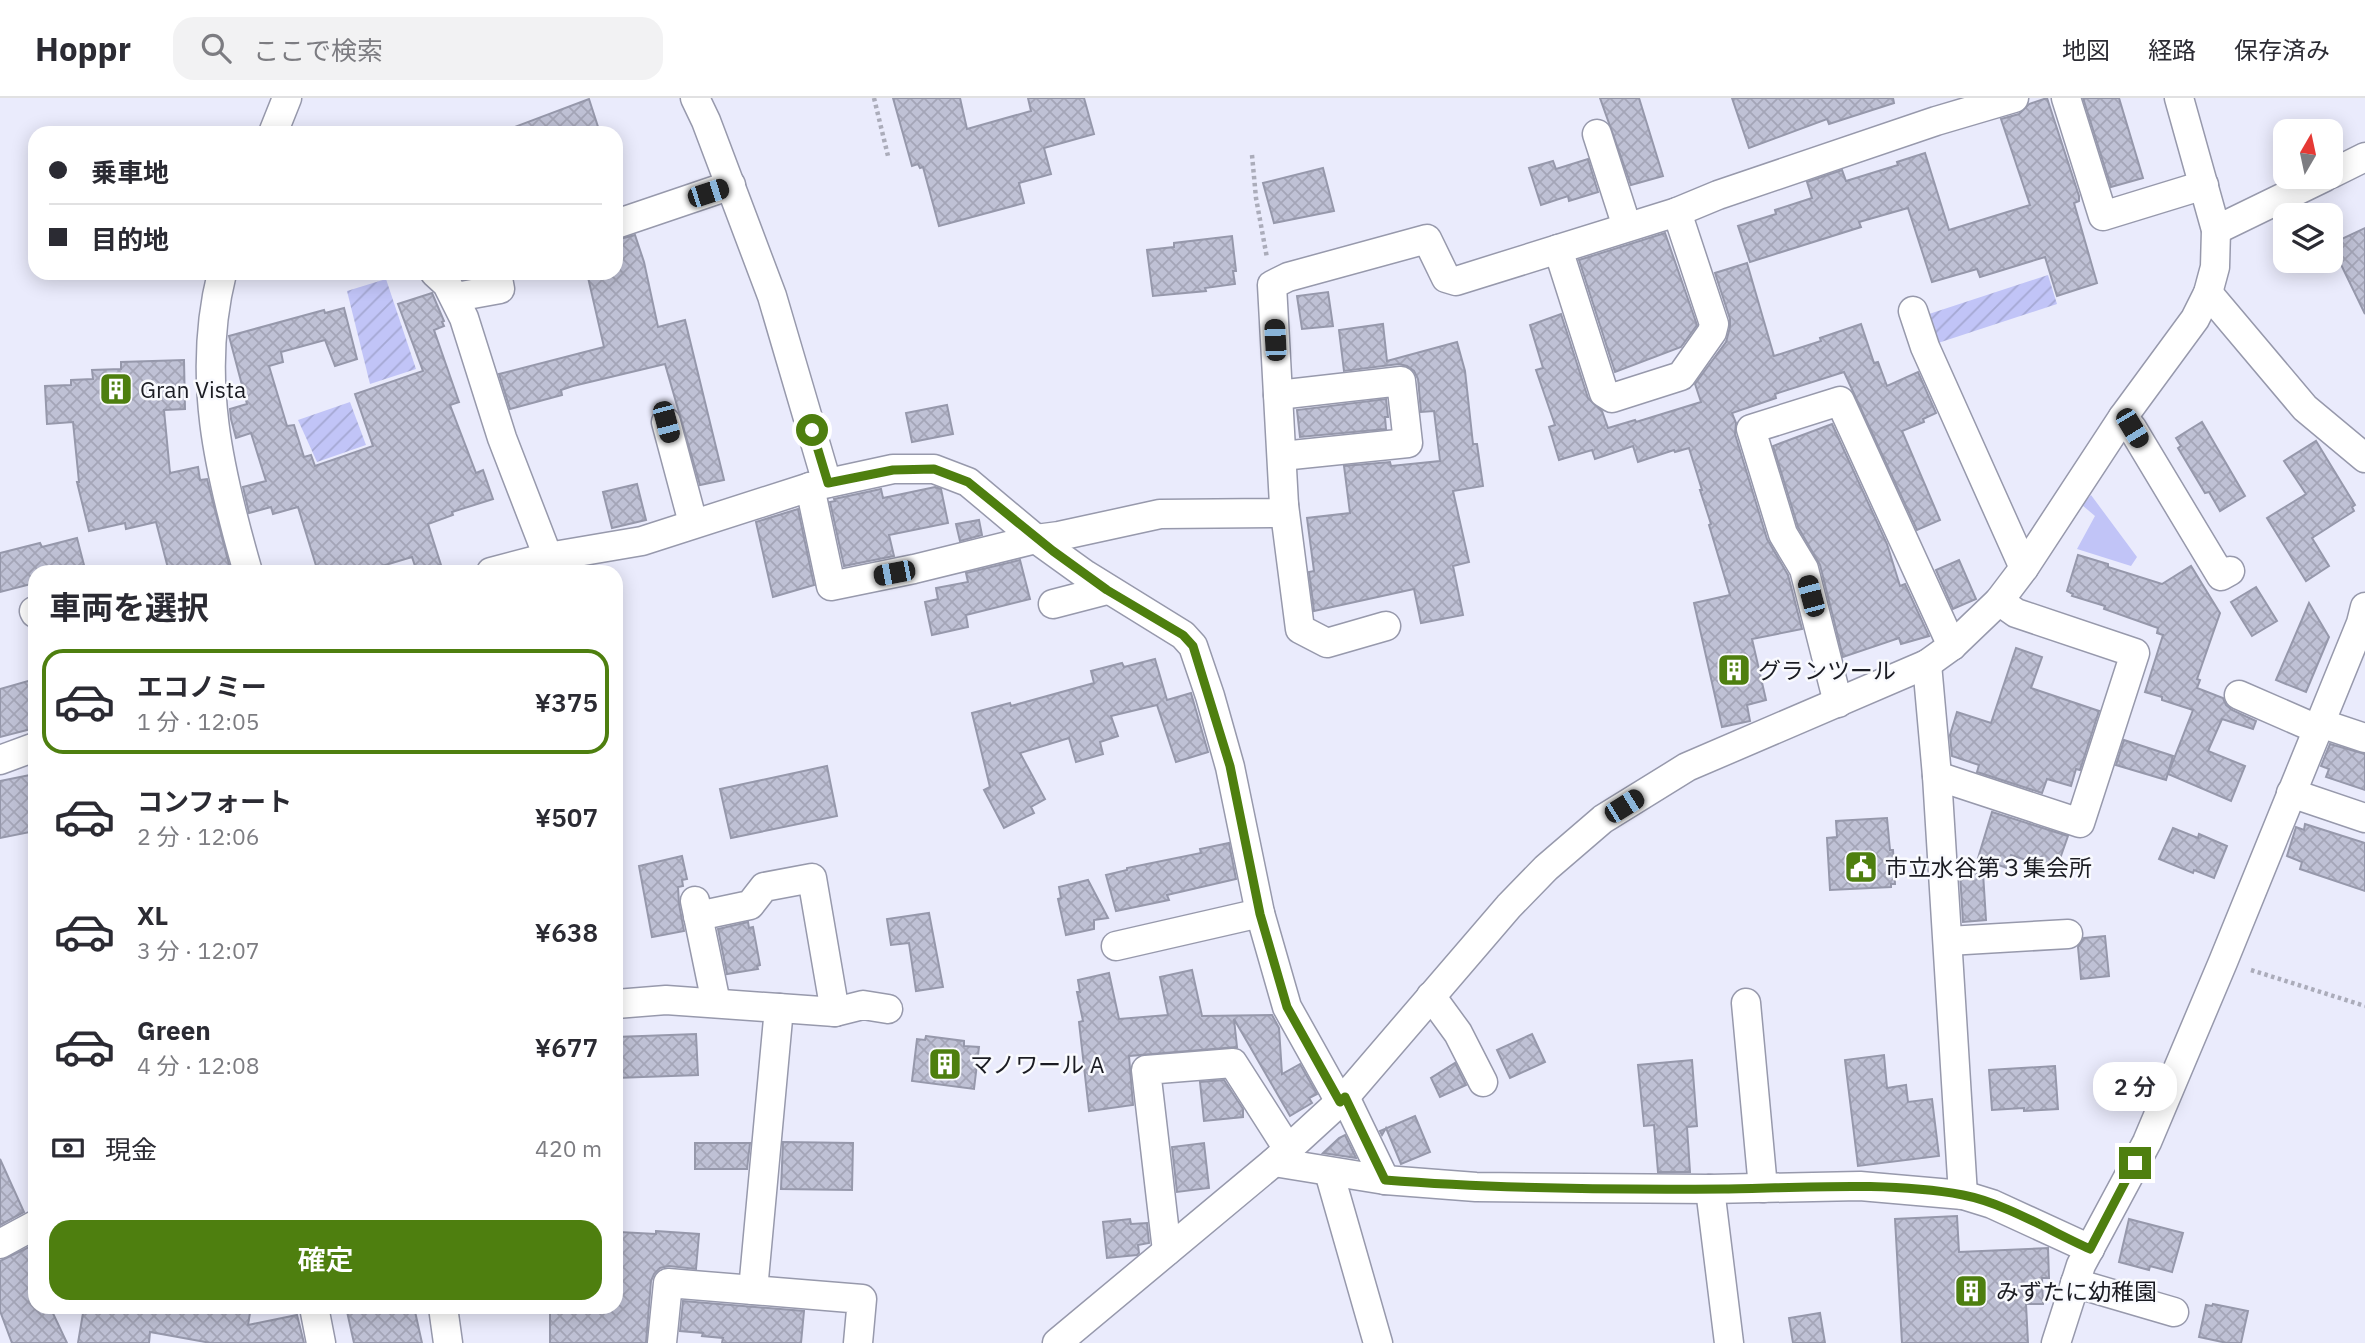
<!DOCTYPE html>
<html lang="ja">
<meta charset="utf-8">
<style>
:root{--surface:#fff;--page:#f2f2f3;--text:#2b2b33;--muted:#7c7c81;--line:#e1e1e2;--accent:#4e7f0f}
body{margin:0;font-family:"IBM Plex Sans","Noto Sans JP",sans-serif;background:var(--page);color:var(--text);height:100vh;display:flex;flex-direction:column;font-size:26px;white-space:nowrap}
*{box-sizing:border-box;margin:0}
p{font-size:23px;color:var(--muted)}
.icon{flex:none;width:38px;height:38px;fill:none;stroke:currentColor;stroke-width:2;stroke-linecap:round;stroke-linejoin:round}
.map{position:relative;flex:1;overflow:hidden}
.panel{position:absolute;left:28px;top:467px;width:595px;height:749px;display:flex;flex-direction:column;background:var(--surface);border-radius:21px;box-shadow:0 4px 18px #0003}
.panel>*{flex:none}
.banner{position:absolute;left:28px;top:28px;width:595px;height:154px;border-radius:21px;box-shadow:0 4px 18px #0003;display:grid;align-content:center;height:154px;padding:0 21px;background:var(--surface)}
.needle{width:46px;rotate:9deg}
.controls{position:absolute;left:2273px;top:21px;display:grid;gap:14px}
.controls a{display:grid;place-items:center;width:70px;height:70px;border-radius:14px;background:var(--surface);box-shadow:0 4px 18px #0003;font-size:35px}
.end{position:absolute;width:32px;height:32px;margin:-16px;border:9px solid #4e7f0f;background:#fff;box-shadow:0 0 0 4px #fff}
.from{border-radius:50%}
.bubble{position:absolute;height:49px;border-radius:21px;background:var(--surface);box-shadow:0 4px 18px #0003;font-size:23px;font-weight:600;line-height:49px;text-align:center}
.car{position:absolute;width:21px;height:42px;margin:-21px -10px;border-radius:9px;box-shadow:0 0 5px 2px #0007;background:linear-gradient(#222 24%,#8ab4d8 0 40%,#222 0 76%,#8ab4d8 0 86%,#222 0)}
.banner b{display:flex;align-items:center;gap:24px;height:66px;font-size:26px}
.banner b+b{border-top:2px solid var(--line)}
.banner i{width:18px;height:18px;background:var(--text)}
ul{padding:0;list-style:none}
li{display:flex;align-items:center;gap:21px;height:105px;margin:0 14px 10px;padding:0 7px;border:4px solid transparent;border-radius:21px}
li div{flex:1}
li b{display:block;font-size:26px}
li em{font-style:normal;font-weight:600}
li.selected{border-color:var(--accent)}
li>.icon{width:63px;height:63px;stroke-width:1.5}
h2{padding:0 21px;font-size:32px;line-height:84px}
.pay{display:flex;align-items:center;gap:18px;height:77px;padding:0 21px;font-size:26px}
.pay p{margin-inline-start:auto}
.primary-button{display:flex;gap:14px;margin-top:auto;padding:14px 21px}
.primary-button a{flex:1;height:80px;border-radius:21px;background:var(--accent);color:#fff;font-size:28px;font-weight:600;line-height:80px;text-align:center}
header{display:flex;align-items:center;gap:42px;box-sizing:border-box;height:98px;padding:0 35px;background:var(--surface);border-bottom:2px solid var(--line)}
header strong{font-size:33px}
nav{display:flex;gap:38px;margin-inline-start:auto;font-size:24px}
.search{width:490px;height:63px;background:var(--page);display:flex;align-items:center;gap:18px;box-sizing:border-box;padding:0 24px;border-radius:21px;color:var(--muted);font-size:26px}
.map>svg:first-child{display:block}
.green{fill:#c1c4f7}
.garden{fill:url(#garden-furrows)}
.building{fill:url(#building-cross-hatch);stroke:#9698ab;stroke-width:2}
.lines{fill:none;stroke-linecap:round;stroke-linejoin:round}
.minor-casing{stroke:#9799ac;stroke-width:31}
.path{stroke:#abacba;stroke-width:4.5;stroke-dasharray:3.5 3.5;stroke-linecap:butt}
.minor{stroke:#fff;stroke-width:28}
.route{stroke:#4e7f0f;stroke-width:9}
.labels{text-anchor:middle;dominant-baseline:central;stroke-width:5;stroke-linejoin:round;paint-order:stroke}
.poi-label{font-size:23px;fill:#1b1c23;stroke:#f9fafe;text-anchor:start}
</style>
<header>
<strong>Hoppr</strong>
<div class="search"><svg class="icon" aria-label="search" viewBox="0 0 24 24"><circle cx="10" cy="10" r="6"/><path d="M15 15l6 6"/></svg>ここで検索</div>
<nav><a>地図</a><a>経路</a><a>保存済み</a></nav>
</header>
<div class="map">
<svg width="2365" height="1245" viewBox="0 0 2365 1245">
<defs>
<pattern id="garden-furrows" width="10" height="10" patternUnits="userSpaceOnUse" patternTransform="scale(1.75)"><rect width="10" height="10" fill="#c1c4f7"/><path d="M-1 1l2-2M0 10L10 0M9 11l2-2" fill="none" stroke="#a5a8d3"/></pattern>
<pattern id="building-cross-hatch" width="8" height="8" patternUnits="userSpaceOnUse" patternTransform="scale(1.75)"><rect width="8" height="8" fill="#bfc1d5"/><path d="M0 0l8 8M0 8l8-8" fill="none" stroke="#a4a5b7"/></pattern>
</defs>
<rect width="100%" height="100%" fill="#eaebfc"/>
<path class="green" d="M2091 397 2137 459 2131 468 2077 451 2095 418 2082 407Z"/>
<g class="garden">
<path d="M2048 177 2057 206 1938 245 1929 216Z"/>
<path d="M386 181 416 271 370 286 347 193Z"/>
<path d="M350 304 366 347 317 364 298 322Z"/>
</g>
<g class="building">
<path d="M893 0H960L967 31 1031 13 1028 0H1084L1094 36 1044 50 1051 76 1019 85 1024 105 939 128 923 69 920 70 918 66 912 68Z"/>
<path d="M1600 0H1639L1663 78 1631 87Z"/>
<path d="M1732 0H1893L1894 5 1829 26 1827 21 1749 50Z"/>
<path d="M2047 0 2079 98V103L2074 105 2097 185 2057 198 2045 159 1980 179 1977 171 1932 184 1908 110 1859 124 1861 129 1750 164 1738 128 1776 116 1775 112 1812 100 1807 84 1842 72 1846 83 1898 67 1897 64 1925 55 1949 132 2030 107 2001 21 2019 16 2029 6Z"/>
<path d="M2083 0H2119L2143 80 2111 89Z"/>
<path d="M589 1 600 35H504V33Z"/>
<path d="M1588 61 1598 94 1569 103 1568 98 1541 107 1529 70 1553 63 1556 71Z"/>
<path d="M1323 70 1334 113 1274 125 1263 85Z"/>
<path d="M2365 130V216L2331 146Z"/>
<path d="M1665 135 1697 227 1681 249 1615 274 1579 162Z"/>
<path d="M635 137 644 164 658 229 685 222 724 382 700 387 665 266 573 288 561 292 562 297 510 311 499 276 604 249 587 175H616V142Z"/>
<path d="M1232 138 1236 173H1233L1235 186 1205 190 1206 193 1153 198 1147 152 1174 149V145Z"/>
<path d="M1747 165 1774 258 1821 243 1820 240 1861 226 1874 265 1878 264 1887 288 1918 274 1936 315 1923 321 1924 324 1902 333 1940 422 1917 432 1844 274 1775 296 1776 300 1732 315 1736 325 1735 336 1767 441 1788 477 1802 531 1752 541 1766 602 1747 607 1750 623 1722 629 1694 505 1730 497 1709 427 1711 426 1700 392H1702L1689 350 1675 354 1674 352 1638 364 1633 348 1595 361 1592 352 1559 362 1549 329 1555 327 1536 272 1543 270 1530 227 1561 216 1588 300 1602 313 1608 330 1635 322 1636 324 1701 304 1695 286 1726 244 1730 229V221L1715 175Z"/>
<path d="M1328 194 1333 228 1302 231 1297 198Z"/>
<path d="M432 195 444 223 442 224 444 228 434 232 459 304 450 307 476 375 483 372 493 401 452 414 453 417 428 426 441 467 417 474 412 459 362 474H318L298 409 273 416 271 409 249 415 243 389 266 383 251 335 236 340 231 321 230 311 247 306 229 238 324 212 325 215 344 210 357 261 335 268 325 242 281 254 283 264 269 268 287 328 294 327 304 359 311 357 315 368 373 348 355 296 423 273 398 206Z"/>
<path d="M1383 226 1387 263 1457 244 1465 273 1473 346H1477L1483 388 1453 393 1469 464 1453 468 1463 517 1421 525 1414 491 1314 513 1309 474 1314 473 1307 420 1350 415 1344 368 1390 364 1391 368 1440 363 1434 313 1421 314 1418 281 1414 273 1407 268 1399 266 1344 273 1339 232Z"/>
<path d="M184 262 185 311 164 312 170 375 198 369 200 382 207 381 231 474H169L156 424 126 431 125 425 89 433 77 384H79L73 324 47 326 45 288 71 287V282L93 281 92 272 121 271V264Z"/>
<path d="M1386 301 1388 319H1385L1386 331 1300 339 1297 312Z"/>
<path d="M947 307 953 336 912 344 906 315Z"/>
<path d="M2202 324 2245 398 2220 413 2209 394 2205 395 2178 350 2181 348 2176 340Z"/>
<path d="M1832 326 1887 446 1900 488 1905 486 1929 538 1901 546 1899 540 1843 559 1820 467 1798 429 1773 348Z"/>
<path d="M2316 343 2355 407 2352 409 2354 413 2312 440 2329 468 2306 483 2267 420 2306 396 2284 363Z"/>
<path d="M637 386 646 422 612 430 603 394Z"/>
<path d="M935 389 941 391 948 425 889 437 894 458 844 468 830 404 835 403 834 401 881 391 883 400Z"/>
<path d="M798 411 814 487 773 499 756 424Z"/>
<path d="M979 422 982 437 960 443 956 426Z"/>
<path d="M77 440 84 467 72 470 73 474H35V485L0 494V455L40 445 42 449Z"/>
<path d="M2078 457 2108 466V469L2162 486 2191 468 2220 515 2197 581 2200 582 2197 590 2223 600 2226 607 2232 612 2256 623 2253 631 2222 621 2208 653 2245 668 2231 703 2168 676 2193 612 2162 602V599L2145 594 2163 537 2157 535 2158 530 2104 511 2105 508 2072 498 2073 496 2067 493Z"/>
<path d="M1020 462 1030 501 966 517 968 529 932 537 925 504 938 501 936 490 968 484 966 475Z"/>
<path d="M1959 462 1976 501 1953 511 1936 472Z"/>
<path d="M2256 489 2277 523 2252 538 2231 504Z"/>
<path d="M2309 505 2329 539 2306 594 2276 582Z"/>
<path d="M2016 550 2042 559 2031 590 2099 613 2080 672 2076 671 2071 688 2047 681 2042 695 1977 674 1979 667 1952 658 1950 637 1957 614 1991 625Z"/>
<path d="M1155 561 1167 602 1191 595 1208 654 1176 664 1157 607 1111 618 1118 638 1100 644 1103 656 1076 664 1069 640 1020 655 1045 701 1031 709 1034 715 1004 730 984 692 990 689 972 615 1010 605 1011 608 1094 585 1091 573 1122 565 1124 569Z"/>
<path d="M35 581V630L0 639V591Z"/>
<path d="M2124 642 2173 658 2166 682 2116 667Z"/>
<path d="M2330 646 2365 656V692L2326 679 2329 671 2321 668Z"/>
<path d="M827 668 837 718 731 740 720 691Z"/>
<path d="M35 676V733L0 740V683Z"/>
<path d="M1992 714 2068 738 2056 772 2011 757 2007 770 1978 760Z"/>
<path d="M1887 720 1890 752H1893L1895 786H1891V789L1830 792 1827 740 1837 739 1836 723Z"/>
<path d="M2305 726 2365 745V793L2300 771 2302 764 2287 758 2296 729 2304 732Z"/>
<path d="M2173 730 2198 740 2199 736 2227 748 2214 780 2194 772 2193 775 2159 761Z"/>
<path d="M1229 745 1236 781 1167 797 1169 802 1116 813 1106 777 1127 772V770L1201 755 1200 751Z"/>
<path d="M682 758 687 781 682 782 683 788 678 789 679 806 684 833 652 839 639 768Z"/>
<path d="M1983 775 1986 822 1963 824 1960 776Z"/>
<path d="M1088 782 1108 820 1094 822V831L1066 837 1058 801 1061 800 1059 789Z"/>
<path d="M929 815 943 889 916 893 909 845 891 847 887 821Z"/>
<path d="M748 824 749 830 753 829 760 867 757 868 758 871 727 876 718 831Z"/>
<path d="M2105 838 2109 878 2081 881 2078 849 2084 840Z"/>
<path d="M1192 872 1202 918 1272 917 1279 930 1282 976 1300 966 1317 996 1309 1000 1312 1005 1290 1018 1234 921 1237 949 1129 958 1133 1007 1089 1013 1079 924 1083 923 1077 894H1080L1078 882 1109 875 1119 921 1168 917 1160 879Z"/>
<path d="M696 936 698 977 616 980V939Z"/>
<path d="M1532 936 1545 964 1510 980 1497 952Z"/>
<path d="M926 938 964 943V948L979 949 974 991 912 983 917 941 925 942Z"/>
<path d="M1884 957 1887 990 1906 987 1908 1004 1932 1001 1939 1058 1858 1068 1845 962Z"/>
<path d="M1692 962 1697 1028 1687 1029 1690 1074H1658L1654 1027 1644 1028 1638 967Z"/>
<path d="M1455 965 1466 987 1440 999 1431 980Z"/>
<path d="M2055 968 2058 1011 2024 1013V1010L1992 1012 1989 972Z"/>
<path d="M1224 982 1243 1011V1019L1204 1023 1200 984Z"/>
<path d="M1415 1018 1430 1054 1401 1066 1386 1030 1382 1037 1380 1033Z"/>
<path d="M1345 1037 1356 1060 1323 1055 1339 1040Z"/>
<path d="M783 1044 853 1045 852 1092 781 1091Z"/>
<path d="M695 1045H750L747 1071H695Z"/>
<path d="M1204 1045 1209 1090 1177 1094 1172 1049Z"/>
<path d="M0 1061 24 1114 0 1127Z"/>
<path d="M1957 1118 1959 1154 2048 1150 2049 1180H2042L2043 1206H2026L2028 1245H1902L1895 1121Z"/>
<path d="M1130 1121 1131 1126 1147 1125 1149 1145 1138 1147 1139 1155 1137 1157 1107 1160 1103 1124Z"/>
<path d="M2129 1121 2183 1135 2172 1174 2150 1168 2149 1172 2119 1164Z"/>
<path d="M656 1133 699 1136 696 1171 669 1168 660 1170 654 1176 651 1183 646 1245H550V1209H616V1137L620 1138V1134L656 1136Z"/>
<path d="M29 1149 35 1160V1209H50L67 1245H12L0 1213V1163Z"/>
<path d="M683 1203 804 1213 801 1245H722L723 1240 702 1238 703 1235 680 1233Z"/>
<path d="M2213 1206 2248 1213 2241 1245H2227L2199 1239 2206 1207 2212 1208Z"/>
<path d="M84 1209H251L248 1227 297 1217 304 1245H211L150 1234 149 1245H78Z"/>
<path d="M346 1209H414L422 1245H354Z"/>
<path d="M1820 1215 1825 1245H1793L1789 1220Z"/>
</g>
<g class="lines">
<defs>
<g id="minor">
<path d="M695 0 706 23 772 198 827 385"/>
<path d="M2066 0 2103 118 2204 87"/>
<path d="M273 35 287 0"/>
<path d="M1597 36 1627 129"/>
<path d="M2331 76 2365 59"/>
<path d="M616 126 731 87"/>
<path d="M2216 132 2325 79"/>
<path d="M1558 151 1604 295 1612 300 1681 278 1712 234 1714 226 1677 114"/>
<path d="M222 175C196 278 219 374 248 474"/>
<path d="M435 175 447 186 464 220 502 340 548 459"/>
<path d="M2208 195 2305 310 2365 360"/>
<path d="M456 199 500 191 497 175"/>
<path d="M1913 213 1925 249 2024 470"/>
<path d="M1278 297 1401 283 1408 345 1282 358"/>
<path d="M2123 319 2132 330 2221 478 2230 473"/>
<path d="M666 324 693 425"/>
<path d="M810 389 831 488 914 471 1036 441 1059 438 1160 416 1275 415 1284 407 1272 187 1288 179 1427 141 1446 180 1456 183 1677 114 1718 97 1936 23 2014 0"/>
<path d="M1284 407 1300 531 1327 545 1386 528"/>
<path d="M491 474 548 459 642 443 810 389 893 371H934L968 384 1036 441 1086 477 1183 537 1193 548 1210 598 1230 669 1260 815 1287 909 1340 1004"/>
<path d="M1053 506 1107 492"/>
<path d="M34 513 35 515"/>
<path d="M1927 566 1937 678 1963 1097"/>
<path d="M2239 597 2317 631"/>
<path d="M1838 605 1804 471 1783 436 1751 331 1840 303 1952 548"/>
<path d="M2320 625 2365 640"/>
<path d="M0 662 35 649"/>
<path d="M1937 678 2080 725 2135 555 2016 515 1999 503"/>
<path d="M2291 695 2365 720"/>
<path d="M695 803 716 905"/>
<path d="M698 818 750 807 764 789 812 780 835 914"/>
<path d="M1948 843 2068 836"/>
<path d="M1116 848 1260 815"/>
<path d="M1431 898 1458 935 1483 984"/>
<path d="M1746 905 1763 1090"/>
<path d="M616 906 666 902 835 914 863 907 888 911"/>
<path d="M1345 999 1385 1082"/>
<path d="M1274 1064 1385 1082 1476 1089 1710 1091 1860 1088 1963 1097 1992 1106 2090 1151"/>
<path d="M1329 1074 1378 1245"/>
<path d="M1710 1091 1729 1245"/>
<path d="M0 1146 35 1127"/>
<path d="M1167 1153 1146 972 1233 965 1288 1051"/>
<path d="M2075 1185 2174 1214"/>
<path d="M753 1192 779 910"/>
<path d="M314 1209 321 1245"/>
<path d="M443 1209 448 1245"/>
<path d="M662 1245 668 1185 862 1201 858 1245"/>
<path d="M1057 1245 1274 1064 1345 999 1509 808 1546 770 1603 721 1687 669 1927 566 1952 548 1999 503 2024 470 2123 319 2195 221 2208 195 2215 169 2216 132 2179 0"/>
<path d="M2056 1245 2081 1167 2147 1044 2223 864 2361 525 2365 509"/>
</g>
</defs>
<use href="#minor" class="minor-casing"/>
<g class="path">
<path d="M874 0 888 58"/>
<path d="M1252 57 1256 100 1267 160"/>
<path d="M2251 872 2365 908"/>
</g>
<use href="#minor" class="minor"/>
</g>
<g class="lines">
<path class="route" d="M812 332 828 385 893 372 934 371 968 384 1053 453 1107 492 1183 537 1193 548 1230 668 1260 816 1287 909 1340 1004 1345 999 1385 1082C1498 1091 1611 1092 1724 1091 1801 1090 1887 1083 1963 1097 2005 1105 2050 1133 2090 1151L2135 1065"/>
</g>
<defs>
<symbol id="building-square" viewBox="-11 -11 22 22"><rect x="-9" y="-9" width="18" height="18" rx="4" fill="#4e7f0f" stroke="#f9fafe"/><path d="M-4-6H4V6H1V3H-1V6H-4ZM-2.5-4.3h1.7v1.8h-1.7ZM.8-4.3h1.7v1.8H.8ZM-2.5-1h1.7V.8h-1.7ZM.8-1h1.7V.8H.8Z" fill="#fff"/></symbol>
<symbol id="civic-square" viewBox="-11 -11 22 22"><rect x="-9" y="-9" width="18" height="18" rx="4" fill="#4e7f0f" stroke="#f9fafe"/><path d="M-.6-6.5H3V-4.5H.6V-3L4-1V1h2V6H-6V1h2V-1L-.6-3ZM-1.2 2.5V6h2.4V2.5Z" fill="#fff"/></symbol>
</defs>
<g fill-rule="evenodd">
<use href="#building-square" x="97" y="272" width="38" height="38"/>
<use href="#building-square" x="1715" y="553" width="38" height="38"/>
<use href="#civic-square" x="1842" y="750" width="38" height="38"/>
<use href="#building-square" x="926" y="947" width="38" height="38"/>
<use href="#building-square" x="1952" y="1174" width="38" height="38"/>
</g>
<g class="labels">
<g class="poi-label">
<text x="140" y="291">Gran Vista</text>
<text x="1758" y="572">グランツール</text>
<text x="1885" y="769">市立水谷第３集会所</text>
<text x="970" y="966">マノワール A</text>
<text x="1996" y="1193">みずたに幼稚園</text>
</g>
</g>
</svg>
<div class="controls">
<a><svg class="needle" viewBox="-14 -14 28 28"><path d="M0-13l5 13h-10z" fill="#e53935"/><path d="M0 13l5-13h-10z" fill="#7c7c81"/></svg></a>
<a><svg class="icon" aria-label="layers" viewBox="0 0 24 24"><path d="M12 4l9 5-9 5-9-5zM3 14l9 5 9-5"/></svg></a>
</div>
<i class="end from" style="left:812px;top:332px"></i>
<i class="end" style="left:2135px;top:1065px"></i>
<div class="bubble" style="left:2093px;top:964px;width:84px">2 分</div>
<i class="car" style="left:708px;top:95px;rotate:72deg"></i>
<i class="car" style="left:1275px;top:242px;rotate:357deg"></i>
<i class="car" style="left:666px;top:324px;rotate:165deg"></i>
<i class="car" style="left:2132px;top:330px;rotate:149deg"></i>
<i class="car" style="left:894px;top:475px;rotate:259deg"></i>
<i class="car" style="left:1811px;top:498px;rotate:345deg"></i>
<i class="car" style="left:1624px;top:708px;rotate:58deg"></i>
<div class="banner">
<b><i class="from"></i>乗車地</b>
<b><i></i>目的地</b>
</div>
<section class="panel">
<h2>車両を選択</h2>
<ul>
<li class="selected"><svg class="icon" aria-label="car" viewBox="0 0 24 24"><path d="M5 17H2v-5l4-1 3-4h7l3 4 3 1v5h-3M9 17h6M6 11h13"/><circle cx="7" cy="17" r="2"/><circle cx="17" cy="17" r="2"/></svg><div><b>エコノミー</b><p>1 分 · 12:05</p></div><em>¥375</em></li>
<li><svg class="icon" aria-label="car" viewBox="0 0 24 24"><path d="M5 17H2v-5l4-1 3-4h7l3 4 3 1v5h-3M9 17h6M6 11h13"/><circle cx="7" cy="17" r="2"/><circle cx="17" cy="17" r="2"/></svg><div><b>コンフォート</b><p>2 分 · 12:06</p></div><em>¥507</em></li>
<li><svg class="icon" aria-label="car" viewBox="0 0 24 24"><path d="M5 17H2v-5l4-1 3-4h7l3 4 3 1v5h-3M9 17h6M6 11h13"/><circle cx="7" cy="17" r="2"/><circle cx="17" cy="17" r="2"/></svg><div><b>XL</b><p>3 分 · 12:07</p></div><em>¥638</em></li>
<li><svg class="icon" aria-label="car" viewBox="0 0 24 24"><path d="M5 17H2v-5l4-1 3-4h7l3 4 3 1v5h-3M9 17h6M6 11h13"/><circle cx="7" cy="17" r="2"/><circle cx="17" cy="17" r="2"/></svg><div><b>Green</b><p>4 分 · 12:08</p></div><em>¥677</em></li>
</ul>
<div class="pay"><svg class="icon" aria-label="cash" viewBox="0 0 24 24"><path d="M3 7h18v10H3z"/><circle cx="12" cy="12" r="2"/></svg>現金<p>420 m</p></div>
<div class="primary-button"><a>確定</a></div>
</section>
</div>
